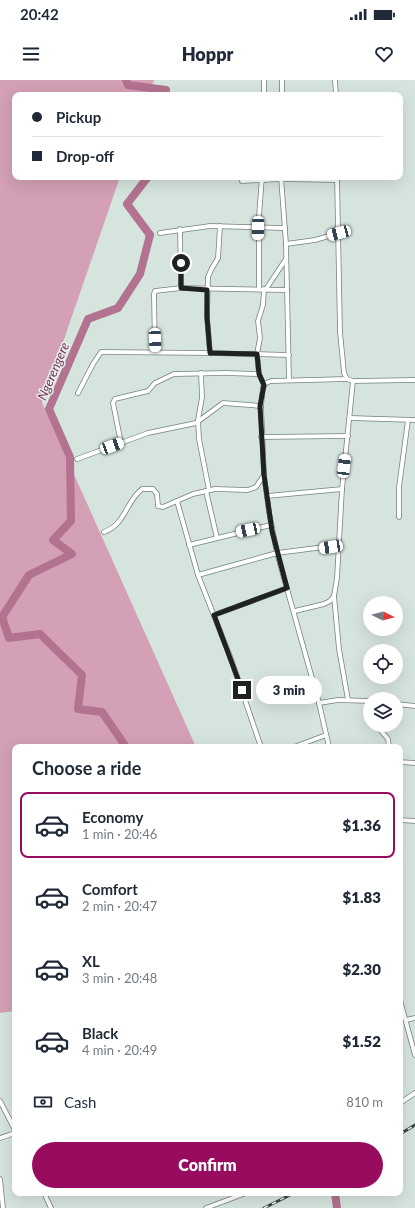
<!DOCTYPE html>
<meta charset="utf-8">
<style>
:root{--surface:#fff;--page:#f2f2f3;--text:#1f2937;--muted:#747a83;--line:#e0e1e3;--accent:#980c60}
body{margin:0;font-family:Lato,sans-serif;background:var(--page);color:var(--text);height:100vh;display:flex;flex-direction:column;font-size:15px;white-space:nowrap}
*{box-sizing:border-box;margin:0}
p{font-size:13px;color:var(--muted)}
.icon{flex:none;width:22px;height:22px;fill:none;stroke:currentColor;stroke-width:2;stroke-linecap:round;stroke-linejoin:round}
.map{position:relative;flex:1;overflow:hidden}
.drawer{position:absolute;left:12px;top:664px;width:391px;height:452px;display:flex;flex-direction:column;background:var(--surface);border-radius:8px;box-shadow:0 4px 16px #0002}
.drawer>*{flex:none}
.hud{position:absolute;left:12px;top:12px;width:391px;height:88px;border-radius:8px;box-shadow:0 4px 16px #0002;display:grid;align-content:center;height:88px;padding:0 20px;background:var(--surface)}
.needle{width:26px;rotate:96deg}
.tools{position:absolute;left:363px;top:516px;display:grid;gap:8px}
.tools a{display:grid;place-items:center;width:40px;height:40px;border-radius:50%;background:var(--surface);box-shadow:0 4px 16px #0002;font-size:20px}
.end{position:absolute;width:18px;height:18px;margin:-9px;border:5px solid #1e2321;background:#fff;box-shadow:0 0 0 2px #fff}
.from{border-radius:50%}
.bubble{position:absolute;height:28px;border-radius:14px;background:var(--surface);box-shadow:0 4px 16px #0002;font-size:13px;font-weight:800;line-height:28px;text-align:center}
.car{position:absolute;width:12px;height:24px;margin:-12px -6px;border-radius:5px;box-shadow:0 0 3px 1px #0007;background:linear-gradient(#fff 24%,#345 0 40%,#fff 0 76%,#345 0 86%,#fff 0)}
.hud b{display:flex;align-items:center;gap:14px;height:38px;font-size:15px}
.hud b+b{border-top:1px solid var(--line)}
.hud i{width:10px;height:10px;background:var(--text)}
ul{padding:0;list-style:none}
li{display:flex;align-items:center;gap:12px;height:66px;margin:0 8px 6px;padding:0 12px;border:2px solid transparent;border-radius:8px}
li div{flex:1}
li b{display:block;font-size:15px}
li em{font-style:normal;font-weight:800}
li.on{border-color:var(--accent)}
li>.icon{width:36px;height:36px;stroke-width:1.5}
h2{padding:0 20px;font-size:18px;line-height:48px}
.pay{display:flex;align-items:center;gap:10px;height:44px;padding:0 20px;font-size:15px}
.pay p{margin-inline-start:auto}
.action{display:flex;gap:8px;margin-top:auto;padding:8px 20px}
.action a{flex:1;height:46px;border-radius:24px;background:var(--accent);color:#fff;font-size:16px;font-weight:800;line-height:46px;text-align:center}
.status{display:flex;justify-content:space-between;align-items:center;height:28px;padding:0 20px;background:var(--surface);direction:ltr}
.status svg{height:11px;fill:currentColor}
header{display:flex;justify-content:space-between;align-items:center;height:52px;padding:0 20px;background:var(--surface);font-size:18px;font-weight:800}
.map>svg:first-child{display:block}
.green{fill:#d3a0b6}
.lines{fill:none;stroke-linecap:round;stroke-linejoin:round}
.river{stroke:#b3728f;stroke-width:8}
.minor-casing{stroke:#74817c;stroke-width:5.5}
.minor{stroke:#fff;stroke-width:4}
.rail-casing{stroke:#3f4643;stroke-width:3}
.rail{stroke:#e4f1ec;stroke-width:1.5;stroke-dasharray:4.5;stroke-linecap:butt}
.route{stroke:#1e2321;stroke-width:5}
.labels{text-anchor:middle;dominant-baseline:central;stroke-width:3;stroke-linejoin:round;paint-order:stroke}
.water-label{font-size:13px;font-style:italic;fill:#82315a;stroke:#e4f1ec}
</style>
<div class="status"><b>20:42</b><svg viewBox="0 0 49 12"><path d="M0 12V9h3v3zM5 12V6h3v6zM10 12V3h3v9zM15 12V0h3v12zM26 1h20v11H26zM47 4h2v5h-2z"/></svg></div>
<header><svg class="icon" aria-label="menu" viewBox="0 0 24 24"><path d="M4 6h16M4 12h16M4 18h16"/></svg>Hoppr<svg class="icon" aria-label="heart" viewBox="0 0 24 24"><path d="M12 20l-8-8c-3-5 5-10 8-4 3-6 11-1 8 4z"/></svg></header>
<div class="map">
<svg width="415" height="1128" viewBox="0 0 415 1128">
<rect width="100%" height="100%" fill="#d6e4de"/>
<path class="green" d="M0 0H154L148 15H15V97H120L42 323 196 667H15V931L0 933Z"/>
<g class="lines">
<g class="river">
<path d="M126 0 128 5 166 10 165 15"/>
<path d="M124 667V664L102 632 78 629 82 595 40 554 9 558 2 537 29 495 72 474 53 460 71 441 70 377 49 329 88 239 118 228 140 194 150 155 127 124 147 98 149 97"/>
<path d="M335 1113 337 1128"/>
</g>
<defs>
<g id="minor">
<path d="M335 0 336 15"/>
<path d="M264 15V0"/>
<path d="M282 15V0"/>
<path d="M281 97 286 164 289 300"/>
<path d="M337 97 340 252 344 293 347 299 353 301 415 300"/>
<path d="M242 101 281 99 337 100"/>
<path d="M180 149 181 208"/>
<path d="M160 153 210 146 285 148"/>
<path d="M286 164 315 160 339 153"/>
<path d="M259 209V136L262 97"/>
<path d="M264 209 263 225 258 241 260 258 257 274 259 294 264 305"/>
<path d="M266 209 286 179"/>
<path d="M155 272 154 214 155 211 181 208 287 210"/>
<path d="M210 273 207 237 208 197 211 190 218 178 220 146"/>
<path d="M201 293 202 317 198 340 199 359 209 410"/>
<path d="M78 313 93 284 101 272 210 273 289 275"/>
<path d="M350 338 415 340"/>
<path d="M261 357 348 356"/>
<path d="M121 363 113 323 115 319 148 311 155 303 174 294 226 293 259 294"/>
<path d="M77 379 148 353 196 343 223 323 261 326"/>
<path d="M206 411 217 458"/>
<path d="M267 416 342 409"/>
<path d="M177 421 198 495 231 579 261 667"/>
<path d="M399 437V407L408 340"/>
<path d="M104 452C126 444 126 421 142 409H153L157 414 158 426 163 427 193 414 215 409 248 410 256 407 264 395"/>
<path d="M189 465 271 445"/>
<path d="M198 495 277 473 340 465"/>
<path d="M334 516 339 569 348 620"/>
<path d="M295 531 324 524 330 521 334 516 337 498 342 409 353 301"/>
<path d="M214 535 287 508"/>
<path d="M319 623 338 620 370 621"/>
<path d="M396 624 415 626"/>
<path d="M376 645 388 659 389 667"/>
<path d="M294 667 326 655"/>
<path d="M329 667 319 623 277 473 269 432 264 395 261 326 263 307 266 303 271 301 347 299"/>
<path d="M400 682 415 683"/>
<path d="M400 740 415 741"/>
<path d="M400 920 415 975"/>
<path d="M406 940 415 938"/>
<path d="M0 1021 15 1050"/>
<path d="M400 1023 415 1013"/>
<path d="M0 1058 15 1053"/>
<path d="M0 1099 3 1128"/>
<path d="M44 1113 51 1128"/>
<path d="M206 1128 246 1113"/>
</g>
</defs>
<use href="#minor" class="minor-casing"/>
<use href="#minor" class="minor"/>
<defs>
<g id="rail">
<path d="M400 1054 415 1045"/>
<path d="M264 1128 294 1113"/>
</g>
</defs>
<use href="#rail" class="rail-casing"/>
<use href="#rail" class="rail"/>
</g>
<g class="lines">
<path class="route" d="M181 183V208L207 210V237L210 273 257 274 259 294 264 305 260 326 264 395 272 451 287 508 214 535 242 610"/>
</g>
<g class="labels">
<g class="water-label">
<text transform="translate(53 291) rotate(-67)">Ngerengere</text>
</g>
</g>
</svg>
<div class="tools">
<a><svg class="needle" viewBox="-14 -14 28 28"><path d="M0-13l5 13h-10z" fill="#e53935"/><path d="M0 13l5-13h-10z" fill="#747a83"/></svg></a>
<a><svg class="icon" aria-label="locate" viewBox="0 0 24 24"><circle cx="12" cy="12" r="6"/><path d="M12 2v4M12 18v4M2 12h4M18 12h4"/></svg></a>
<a><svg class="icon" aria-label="layers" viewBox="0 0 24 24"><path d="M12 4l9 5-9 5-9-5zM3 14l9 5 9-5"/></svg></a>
</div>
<i class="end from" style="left:181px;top:183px"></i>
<i class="end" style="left:242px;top:610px"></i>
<div class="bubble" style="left:256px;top:596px;width:66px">3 min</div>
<i class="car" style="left:258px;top:148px;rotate:181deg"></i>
<i class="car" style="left:339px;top:153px;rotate:255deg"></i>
<i class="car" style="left:155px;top:260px;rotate:178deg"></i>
<i class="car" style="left:112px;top:366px;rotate:70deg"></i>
<i class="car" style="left:344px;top:386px;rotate:7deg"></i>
<i class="car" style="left:248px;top:450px;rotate:258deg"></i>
<i class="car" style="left:331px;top:467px;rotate:262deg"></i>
<div class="hud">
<b><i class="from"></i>Pickup</b>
<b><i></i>Drop-off</b>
</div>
<section class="drawer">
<h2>Choose a ride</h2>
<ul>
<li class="on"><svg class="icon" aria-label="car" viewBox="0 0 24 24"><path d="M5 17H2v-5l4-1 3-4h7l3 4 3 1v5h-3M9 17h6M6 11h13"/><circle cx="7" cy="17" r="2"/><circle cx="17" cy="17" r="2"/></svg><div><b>Economy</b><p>1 min · 20:46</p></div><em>$1.36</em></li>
<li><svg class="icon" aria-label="car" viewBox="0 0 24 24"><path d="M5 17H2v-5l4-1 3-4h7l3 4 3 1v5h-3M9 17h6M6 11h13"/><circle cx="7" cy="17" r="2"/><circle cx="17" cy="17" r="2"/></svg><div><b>Comfort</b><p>2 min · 20:47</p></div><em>$1.83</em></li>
<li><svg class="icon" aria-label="car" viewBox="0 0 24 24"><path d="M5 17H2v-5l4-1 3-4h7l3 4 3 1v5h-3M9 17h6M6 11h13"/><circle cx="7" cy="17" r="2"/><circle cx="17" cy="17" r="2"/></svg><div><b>XL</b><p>3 min · 20:48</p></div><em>$2.30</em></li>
<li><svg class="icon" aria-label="car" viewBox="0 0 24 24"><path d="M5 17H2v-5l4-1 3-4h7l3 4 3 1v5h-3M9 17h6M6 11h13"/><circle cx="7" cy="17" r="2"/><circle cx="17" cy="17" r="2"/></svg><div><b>Black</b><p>4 min · 20:49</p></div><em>$1.52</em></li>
</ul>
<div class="pay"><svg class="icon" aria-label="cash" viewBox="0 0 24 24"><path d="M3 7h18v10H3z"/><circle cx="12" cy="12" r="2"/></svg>Cash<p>810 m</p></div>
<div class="action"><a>Confirm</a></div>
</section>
</div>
